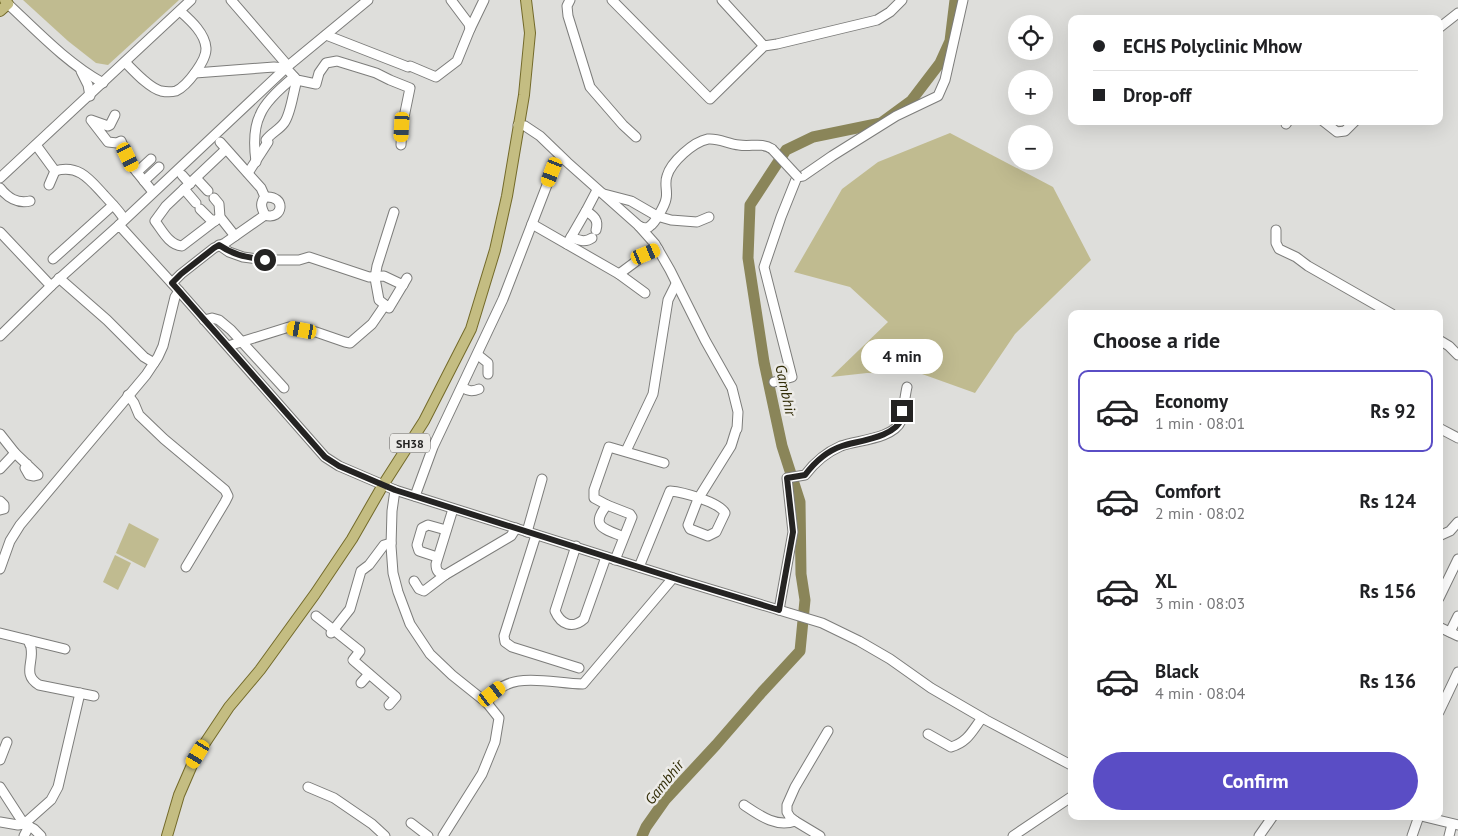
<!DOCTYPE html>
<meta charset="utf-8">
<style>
:root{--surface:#fff;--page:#f2f2f2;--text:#202124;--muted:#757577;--line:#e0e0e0;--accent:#5a4dc5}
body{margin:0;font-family:"PT Sans",sans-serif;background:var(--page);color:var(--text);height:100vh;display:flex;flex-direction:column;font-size:19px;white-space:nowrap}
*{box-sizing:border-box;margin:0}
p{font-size:16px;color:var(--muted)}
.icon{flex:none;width:28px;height:28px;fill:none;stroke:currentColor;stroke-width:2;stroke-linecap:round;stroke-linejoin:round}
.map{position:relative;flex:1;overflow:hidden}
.panel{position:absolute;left:1068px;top:310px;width:375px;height:510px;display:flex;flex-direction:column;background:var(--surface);border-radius:10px;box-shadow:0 5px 20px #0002}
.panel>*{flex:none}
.guide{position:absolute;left:1068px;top:15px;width:375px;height:110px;border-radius:10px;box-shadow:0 5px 20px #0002;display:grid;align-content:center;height:110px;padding:0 25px;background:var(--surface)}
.buttons{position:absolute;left:1008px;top:15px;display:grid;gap:10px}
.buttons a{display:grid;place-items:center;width:45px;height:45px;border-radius:50%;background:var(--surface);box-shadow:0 5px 20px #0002;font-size:25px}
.end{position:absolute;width:22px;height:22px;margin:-11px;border:6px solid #242322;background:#fff;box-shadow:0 0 0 2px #fff}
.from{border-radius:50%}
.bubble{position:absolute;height:35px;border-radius:18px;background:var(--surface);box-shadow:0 5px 20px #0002;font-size:16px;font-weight:700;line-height:35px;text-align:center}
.car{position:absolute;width:15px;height:30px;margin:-15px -8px;border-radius:6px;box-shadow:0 0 4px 1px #0007;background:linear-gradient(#f5c518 24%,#345 0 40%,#f5c518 0 76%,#345 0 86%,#f5c518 0)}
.guide b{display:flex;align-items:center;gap:18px;height:48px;font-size:19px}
.guide b+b{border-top:1px solid var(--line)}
.guide i{width:12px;height:12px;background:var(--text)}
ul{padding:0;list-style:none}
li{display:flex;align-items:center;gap:15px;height:82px;margin:0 10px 8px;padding:0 15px;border:2px solid transparent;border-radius:10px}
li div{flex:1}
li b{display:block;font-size:19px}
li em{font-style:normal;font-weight:700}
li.on{border-color:var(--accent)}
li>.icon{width:45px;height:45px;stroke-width:1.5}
h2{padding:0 25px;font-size:22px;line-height:60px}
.action{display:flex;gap:10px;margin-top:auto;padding:10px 25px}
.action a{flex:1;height:58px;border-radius:30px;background:var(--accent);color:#fff;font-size:20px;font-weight:700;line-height:58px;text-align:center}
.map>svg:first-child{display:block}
.green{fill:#c0bb90}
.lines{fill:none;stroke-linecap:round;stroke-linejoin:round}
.river{stroke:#8a8559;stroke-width:11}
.minor-casing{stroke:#7d7d7b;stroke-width:11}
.major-casing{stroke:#736a2a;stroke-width:12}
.minor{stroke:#fff;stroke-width:9}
.major{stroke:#c4bd82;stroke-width:10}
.minor-bridge-casing{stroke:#7d7d7b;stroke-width:11;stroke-linecap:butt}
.minor-bridge{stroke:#fff;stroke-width:9}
.route{stroke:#242322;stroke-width:6}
.labels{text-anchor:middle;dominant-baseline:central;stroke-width:5;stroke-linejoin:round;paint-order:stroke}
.shield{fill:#ecebe8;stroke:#605f5d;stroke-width:1}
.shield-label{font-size:12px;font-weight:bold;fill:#242322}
.water-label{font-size:15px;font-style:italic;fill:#322d07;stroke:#ecebe8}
</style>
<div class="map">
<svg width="1458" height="836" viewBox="0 0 1458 836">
<rect width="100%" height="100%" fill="#dededb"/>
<g class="green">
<path d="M23 0H179L108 65 96 63 68 41Z"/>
<path d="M950 133 1053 187 1091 260 1015 334 975 393 922 374 867 373 831 377 888 322 850 287 794 272 842 189 878 162Z"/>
<path d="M129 523 159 539 145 568 116 553Z"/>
<path d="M115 555 131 563 118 590 103 582Z"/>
</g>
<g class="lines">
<path class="river" d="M642 836 646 827 665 800 716 745 762 692 800 651 805 600 801 574 800 502 782 446 764 362 748 258 750 205 786 150 813 137 881 123 911 101 940 63 950 41 955 0"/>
<defs>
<g id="minor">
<path d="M231 0 288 66"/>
<path d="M570 0 567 6 568 16 590 87 623 125 636 137"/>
<path d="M612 0 710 99 764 46 777 44 877 20 890 12 902 0"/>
<path d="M722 0 764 46"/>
<path d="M8 4C38 32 67 63 103 83"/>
<path d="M1439 28 1458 13"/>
<path d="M470 29 484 0"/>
<path d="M326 35 403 65 408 67 410 66 436 77 457 61 470 29 469 24 451 0"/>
<path d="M125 62C134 71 149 88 161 91 166 92 172 92 176 91 187 86 207 60 206 48 205 33 190 20 180 11"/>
<path d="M81 71 88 85 90 96"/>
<path d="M195 73 274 67 286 68 297 80 316 84 319 73 326 63 337 61 376 73 390 80 410 88 402 127 401 145"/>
<path d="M115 115 110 125 108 126 91 120 108 142 117 143 121 141 132 166 153 192"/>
<path d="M1323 121 1337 132 1345 131 1355 121"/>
<path d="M1286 124 1288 121"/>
<path d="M518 125 525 126 540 136 567 162 639 226 655 244 670 270 705 340 732 388 738 412 737 429"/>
<path d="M266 140C271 133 279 130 284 123 291 114 293 92 297 80"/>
<path d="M220 142 261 188 265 197"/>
<path d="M36 145 55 171C79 164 90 180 104 195 111 203 119 210 124 219"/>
<path d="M256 162C254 147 253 129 260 115 265 102 283 86 294 77"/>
<path d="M137 172 151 159"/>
<path d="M248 173 268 142"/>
<path d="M182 175 190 184"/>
<path d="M0 178 191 0"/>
<path d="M196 178 208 191"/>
<path d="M144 181 159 167"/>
<path d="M49 185 55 171"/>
<path d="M0 188C8 198 17 204 30 201"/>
<path d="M184 189 196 203"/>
<path d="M604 194 631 201 657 216 671 220 697 222 709 217"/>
<path d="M214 198 219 204 220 217 235 236"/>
<path d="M200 209 210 219 215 221"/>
<path d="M586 211 597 190"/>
<path d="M394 212 377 266 375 278 379 300 389 308 407 278"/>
<path d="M220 217 182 246C169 245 162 230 155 221L166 206 223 152"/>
<path d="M532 224 619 274 645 293"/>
<path d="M119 225 288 66 368 0"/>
<path d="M639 226C643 228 647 229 650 226 655 223 665 205 666 199 668 192 664 184 667 176 671 162 693 142 708 139 719 138 728 144 739 145 751 147 762 142 772 149"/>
<path d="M1276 230V243L1279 249 1296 257 1308 266 1392 314"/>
<path d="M0 232 51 286 119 225 179 291 325 457 339 466 395 490 392 511 391 546 393 573 398 592 410 624 430 654 452 675 487 703 499 718 495 742 482 774 443 836"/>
<path d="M571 237C578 240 585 243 592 238"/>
<path d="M567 244 586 211C594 216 599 220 596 230"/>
<path d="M219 245 229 252 243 257 265 260H299L309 257 369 277 384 276 403 285"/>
<path d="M53 259 113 205"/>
<path d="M619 274 646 254 658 249"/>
<path d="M59 278 107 320 144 357 154 363"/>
<path d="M172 283 181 274 214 248 225 243 265 215C283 221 287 195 265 197 260 203 261 207 265 215"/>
<path d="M204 320 212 318 219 320 231 330 284 388"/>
<path d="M0 336 51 286"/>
<path d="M1439 340 1449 346 1458 355"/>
<path d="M228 346 289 327 316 332 345 342 350 343 372 324 385 305"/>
<path d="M478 355 488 363V374"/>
<path d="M774 382 792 377 764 267 781 217 797 177 803 176 832 156 896 116 938 96 945 80 963 0"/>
<path d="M462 387C468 391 472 392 479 389"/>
<path d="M128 395 134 403 139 415 164 439 225 490 228 496 225 502 186 567"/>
<path d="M1439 428 1458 438"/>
<path d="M0 434 15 453 38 475 34 476 29 475 25 468 27 464"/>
<path d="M626 451 653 394 668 300 676 284"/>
<path d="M0 469 15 453"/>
<path d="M395 490 683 581 822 623 859 641 890 659 931 688 986 720 1071 765"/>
<path d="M415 496 433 447 503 299 552 172"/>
<path d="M0 501 4 505V509L0 510"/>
<path d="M607 505 594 498V490L609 447 664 463"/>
<path d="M453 509 436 564C436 571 438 573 445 575L511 536 516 528"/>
<path d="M527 532 542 479"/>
<path d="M536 535 504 636 505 642 512 647 579 668"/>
<path d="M1439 536 1450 531 1458 522"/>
<path d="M576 546 555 611C561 625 573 629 584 619L606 557"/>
<path d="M437 557 419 551 417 545 422 528 428 525 446 530"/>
<path d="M615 560 632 517 630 514 607 505C589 527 605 529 624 537"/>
<path d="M639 567 670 491C683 492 719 502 725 513L716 532 708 536 690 529 688 525 698 499 731 446 736 430"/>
<path d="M0 569 10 541 20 525 146 375 158 357 163 346 175 297 179 291"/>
<path d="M414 581 419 589 424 591 445 575"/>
<path d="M1439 598 1458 559"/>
<path d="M779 610 793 532 787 478 805 475C814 463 827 452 841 446 857 440 893 439 901 421 903 415 905 395 907 387"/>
<path d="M316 616 360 651 353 660 396 697 389 705"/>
<path d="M1439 627 1458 636"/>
<path d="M1450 632 1458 616"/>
<path d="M0 633 65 649"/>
<path d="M331 633 350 609 361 571 369 565 384 545 391 543"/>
<path d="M28 640C28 640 31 647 31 648 34 662 22 675 39 685L94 696"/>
<path d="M361 683 369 674"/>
<path d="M487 703C507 667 550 684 583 684L673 578"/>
<path d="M1439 712 1458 672"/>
<path d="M928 734 951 747C968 742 972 731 982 718"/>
<path d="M0 760 7 742"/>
<path d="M0 787 24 824 34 829 41 836"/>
<path d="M308 787 334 798 372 824 385 836"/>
<path d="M744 805C759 815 776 828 795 821L820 836"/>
<path d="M1421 816 1458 825"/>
<path d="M795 821 790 817 787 812V805L795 787 828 731"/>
<path d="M0 822 18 825 24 824 51 800 58 787 80 693"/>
<path d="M411 823 428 836"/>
<path d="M24 836 29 826"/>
<path d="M1013 836 1071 797"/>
<path d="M1259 836 1273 816"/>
<path d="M1412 836 1419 816"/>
<path d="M1449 836 1452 824"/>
</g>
<g id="major">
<path d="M0 11 8 4 5 0"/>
<path d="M167 836 179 795 192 765 205 743 229 707 260 670 315 594 352 539 383 485 424 421 471 329 495 250 507 196 524 95 530 33 526 0"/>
</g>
</defs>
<use href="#minor" class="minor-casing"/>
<use href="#major" class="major-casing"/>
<use href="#minor" class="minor"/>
<use href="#major" class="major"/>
<defs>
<path id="minor-bridge" d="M772 149 798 177"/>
</defs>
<use href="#minor-bridge" class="minor-bridge-casing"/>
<use href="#minor-bridge" class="minor-bridge"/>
</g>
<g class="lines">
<path class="route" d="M265 260C247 257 235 256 219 245L214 248 181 274 172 283 325 457 339 466 395 490 683 581 779 610 793 532 787 478 805 475C814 463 827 451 842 446 857 441 896 437 901 419 902 417 902 414 902 411"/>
</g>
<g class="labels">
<rect class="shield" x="390" y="433.5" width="40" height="19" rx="4"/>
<g class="shield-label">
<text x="410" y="443">SH38</text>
</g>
<g class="water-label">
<text transform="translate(786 390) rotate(78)">Gambhir</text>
<text transform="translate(664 782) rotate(-51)">Gambhir</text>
</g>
</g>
</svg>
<div class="buttons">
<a><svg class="icon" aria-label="locate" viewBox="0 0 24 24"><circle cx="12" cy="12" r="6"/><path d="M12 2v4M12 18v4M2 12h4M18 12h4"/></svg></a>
<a>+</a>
<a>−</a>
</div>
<i class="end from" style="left:265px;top:260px"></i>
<i class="end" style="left:902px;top:411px"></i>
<div class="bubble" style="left:861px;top:339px;width:82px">4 min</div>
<i class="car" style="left:402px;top:127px;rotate:183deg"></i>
<i class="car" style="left:128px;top:157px;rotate:154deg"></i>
<i class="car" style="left:552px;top:172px;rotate:201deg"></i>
<i class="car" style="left:646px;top:254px;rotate:68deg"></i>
<i class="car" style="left:302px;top:330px;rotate:280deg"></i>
<i class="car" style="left:492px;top:694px;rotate:52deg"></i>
<i class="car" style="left:198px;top:754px;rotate:211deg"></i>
<div class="guide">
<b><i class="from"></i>ECHS Polyclinic Mhow</b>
<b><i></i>Drop-off</b>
</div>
<section class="panel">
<h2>Choose a ride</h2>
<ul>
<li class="on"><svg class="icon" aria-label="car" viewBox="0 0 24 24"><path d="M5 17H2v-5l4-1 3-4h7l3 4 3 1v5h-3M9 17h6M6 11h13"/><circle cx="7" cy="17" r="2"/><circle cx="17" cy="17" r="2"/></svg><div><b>Economy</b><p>1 min · 08:01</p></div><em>Rs 92</em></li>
<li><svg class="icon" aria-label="car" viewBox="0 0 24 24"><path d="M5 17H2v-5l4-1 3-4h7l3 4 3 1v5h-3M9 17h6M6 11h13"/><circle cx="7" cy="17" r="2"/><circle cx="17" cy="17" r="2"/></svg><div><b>Comfort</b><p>2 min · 08:02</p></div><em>Rs 124</em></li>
<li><svg class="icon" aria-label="car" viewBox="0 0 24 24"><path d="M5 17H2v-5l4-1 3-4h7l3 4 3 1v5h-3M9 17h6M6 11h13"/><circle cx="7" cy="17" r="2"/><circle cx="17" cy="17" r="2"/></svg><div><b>XL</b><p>3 min · 08:03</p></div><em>Rs 156</em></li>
<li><svg class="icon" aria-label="car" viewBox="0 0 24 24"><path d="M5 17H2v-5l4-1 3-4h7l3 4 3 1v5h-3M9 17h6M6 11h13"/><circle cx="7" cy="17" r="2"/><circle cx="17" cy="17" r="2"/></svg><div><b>Black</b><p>4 min · 08:04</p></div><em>Rs 136</em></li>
</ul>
<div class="action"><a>Confirm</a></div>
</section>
</div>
